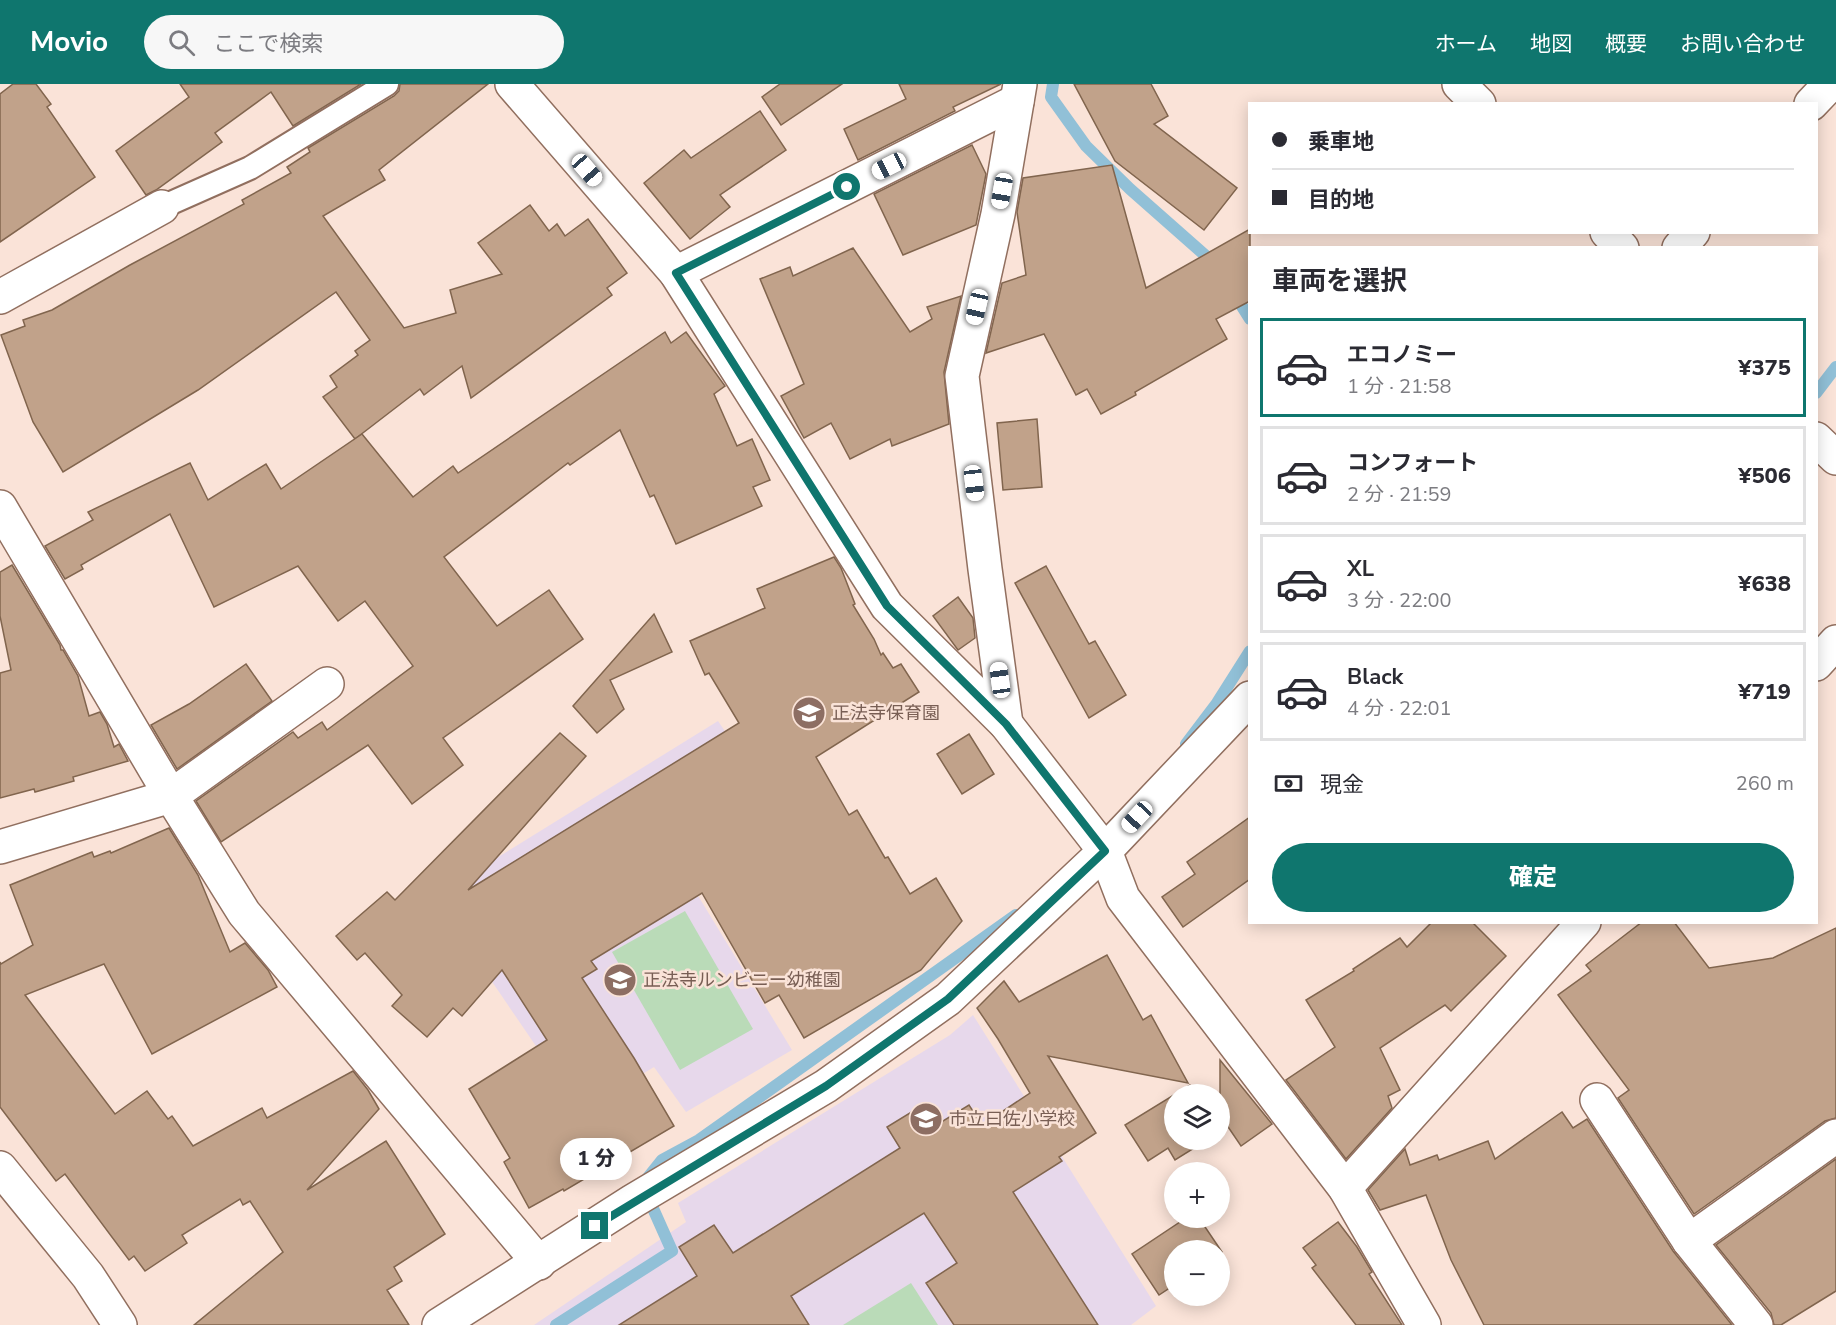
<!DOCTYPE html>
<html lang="ja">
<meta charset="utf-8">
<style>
:root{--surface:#fff;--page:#f7f7f7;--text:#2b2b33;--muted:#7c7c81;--line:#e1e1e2;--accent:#0f766e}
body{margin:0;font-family:"Nunito Sans","Noto Sans JP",sans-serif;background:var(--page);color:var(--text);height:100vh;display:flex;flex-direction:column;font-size:22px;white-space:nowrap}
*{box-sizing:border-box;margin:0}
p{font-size:20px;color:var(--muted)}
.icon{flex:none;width:33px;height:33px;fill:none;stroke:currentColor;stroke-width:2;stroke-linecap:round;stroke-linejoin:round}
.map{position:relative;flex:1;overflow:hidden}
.panel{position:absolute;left:1248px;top:162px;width:570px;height:678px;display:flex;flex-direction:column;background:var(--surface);border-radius:0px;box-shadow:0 3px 15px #0003}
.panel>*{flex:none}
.top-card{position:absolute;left:1248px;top:18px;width:570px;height:132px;border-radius:0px;box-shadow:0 3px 15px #0003;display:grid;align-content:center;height:132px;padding:0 24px;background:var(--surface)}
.buttons{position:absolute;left:1164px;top:1000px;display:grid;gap:12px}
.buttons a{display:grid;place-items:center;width:66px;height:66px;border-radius:50%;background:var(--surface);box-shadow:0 3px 15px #0003;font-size:30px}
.end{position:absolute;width:27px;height:27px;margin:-14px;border:8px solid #0f766e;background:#fff;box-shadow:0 0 0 3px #fff}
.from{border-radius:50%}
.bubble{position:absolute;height:42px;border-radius:21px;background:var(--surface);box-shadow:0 3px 15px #0003;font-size:20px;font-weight:800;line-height:42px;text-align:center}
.car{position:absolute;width:18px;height:36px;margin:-18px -9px;border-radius:8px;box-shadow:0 0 4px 2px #0007;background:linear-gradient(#fff 24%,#345 0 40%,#fff 0 76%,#345 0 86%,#fff 0)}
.top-card b{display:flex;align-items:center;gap:21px;height:57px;font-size:22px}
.top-card b+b{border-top:2px solid var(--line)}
.top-card i{width:15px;height:15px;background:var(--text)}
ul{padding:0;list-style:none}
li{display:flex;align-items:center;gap:18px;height:99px;margin:0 12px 9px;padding:0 12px;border:3px solid var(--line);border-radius:0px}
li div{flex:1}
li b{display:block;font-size:22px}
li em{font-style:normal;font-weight:800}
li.on{border-color:var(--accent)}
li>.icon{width:54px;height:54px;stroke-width:1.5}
h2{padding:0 24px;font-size:27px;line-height:72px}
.pay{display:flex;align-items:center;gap:15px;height:66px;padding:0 24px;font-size:22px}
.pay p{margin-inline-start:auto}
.primary-button{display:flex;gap:12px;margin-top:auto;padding:12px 24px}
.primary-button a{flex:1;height:69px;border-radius:36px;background:var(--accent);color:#fff;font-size:24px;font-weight:800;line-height:69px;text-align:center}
header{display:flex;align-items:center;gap:36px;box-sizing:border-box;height:84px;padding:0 30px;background:var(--accent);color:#fff}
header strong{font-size:28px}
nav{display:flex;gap:33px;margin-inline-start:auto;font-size:21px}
.search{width:420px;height:54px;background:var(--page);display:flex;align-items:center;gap:15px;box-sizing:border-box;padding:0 21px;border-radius:33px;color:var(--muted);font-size:22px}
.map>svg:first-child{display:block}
.education{fill:#e7d8eb}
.green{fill:#badbb8}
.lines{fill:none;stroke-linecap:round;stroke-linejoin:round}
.stream{stroke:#91c0d7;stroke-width:12}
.building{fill:#c1a28a;stroke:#81654e;stroke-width:1.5}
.lane-casing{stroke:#916f5f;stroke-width:26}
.street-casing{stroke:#916f5f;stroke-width:36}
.secondary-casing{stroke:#916f5f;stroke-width:36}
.lane{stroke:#fff;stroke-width:22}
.street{stroke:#fff;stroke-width:33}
.secondary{stroke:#fff;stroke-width:33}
.route{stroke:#0f766e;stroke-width:8}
.labels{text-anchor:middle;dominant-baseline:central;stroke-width:5;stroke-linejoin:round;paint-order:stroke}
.education-label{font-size:18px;fill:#785e54;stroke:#fae3d8;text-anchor:start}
</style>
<header>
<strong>Movio</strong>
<div class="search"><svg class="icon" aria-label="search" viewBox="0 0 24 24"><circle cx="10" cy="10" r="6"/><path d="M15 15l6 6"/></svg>ここで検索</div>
<nav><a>ホーム</a><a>地図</a><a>概要</a><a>お問い合わせ</a></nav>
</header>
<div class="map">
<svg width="1836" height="1241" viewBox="0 0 1836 1241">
<rect width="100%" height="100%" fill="#fae3d8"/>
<g class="education">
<path d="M718 637 785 735 686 792 792 966 686 1028 654 983 581 1028 443 826 495 775Z"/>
<path d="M973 931 1156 1222 1131 1241H534L686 1138 678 1119 950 951Z"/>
</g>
<g class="green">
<path d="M685 827 753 945 680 986 612 868Z"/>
<path d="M911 1199 938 1241H843Z"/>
</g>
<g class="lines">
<g class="stream">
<path d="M1053 0 1051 13 1086 62 1130 105 1215 180"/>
<path d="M1233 208 1250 235"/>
<path d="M1816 309 1836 283"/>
<path d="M1186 660 1217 619 1250 567"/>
<path d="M646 1096 662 1076 699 1056 1016 831"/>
<path d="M556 1241 672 1167 647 1111"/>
</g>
</g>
<g class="building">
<path d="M13 0H36L51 20 47 23 95 93 0 158V10Z"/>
<path d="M180 0H361L293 42 271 8 215 49 222 58 156 106 146 111 116 67 189 13Z"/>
<path d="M400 0H488L379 86 385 96 323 132 404 244 456 229 450 206 502 190 478 159 530 121 549 147 557 140 565 152 588 135 627 189 607 204 612 211 471 314 462 282 424 311 420 305 355 355 323 313 337 303 330 292 358 271 355 267 370 256 336 208 198 306 63 388 33 338 1 251 25 242 23 236 52 226 130 181 244 120 242 116 291 89 287 83 310 68 308 64 394 12 399 7Z"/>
<path d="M780 0H842L781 41 762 13Z"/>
<path d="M899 0H1001L953 23 955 27 858 76 844 45 906 15Z"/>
<path d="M1074 0H1151L1168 32 1154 40 1237 104 1204 146 1115 77Z"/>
<path d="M760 27 786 66 720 111 730 123 690 155 644 99 684 66 691 74Z"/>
<path d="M972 61 986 90 976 141 903 171 874 110Z"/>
<path d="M1112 81 1146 204 1250 145V217L1216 235 1227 255 1135 308 1136 311 1101 330 1087 305 1076 311 1044 250 986 269 1002 199 1026 191 1017 128 1023 94Z"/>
<path d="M853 164 910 248 932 235 927 223 961 212 944 288 949 340 892 362 890 355 850 375 831 339 804 354 781 312 804 300 760 195 790 183 793 192Z"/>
<path d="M665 248 671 259 686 248 725 302 714 310 737 362 752 355 770 396 753 403 762 422 676 460 654 411 650 413 620 346 570 381 568 379 444 473 497 542 549 506 583 555 443 654 463 681 412 720 368 661 221 758 196 717 293 648 298 654 322 638 327 646 413 582 365 517 338 537 298 482 214 523 170 430 81 481 83 485 65 495 45 462 93 436 88 428 190 379 208 416 266 380 281 405 362 350 413 413 453 382 458 389Z"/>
<path d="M1037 335 1042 403 1003 406 997 339Z"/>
<path d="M834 473 841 484 855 520 853 521 874 555 881 571 883 569 893 584 901 580 919 608 816 673 849 731 857 726 885 774 888 773 910 810 936 794 962 837 921 886 804 954 779 911 765 919 702 809 591 877 597 885 582 894 634 974 674 1042 564 1107 563 1105 529 1124 504 1078 510 1074 469 1005 547 956 502 886 462 932 453 924 427 953 392 922 402 911 365 869 357 876 336 852 387 808 395 816 560 649 586 672 468 806 739 639 709 589 705 591 690 557 765 524 757 505Z"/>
<path d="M12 481 60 561 61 566H63L78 592 89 632 100 628 107 640 114 663 119 660 128 677 73 693 74 697 35 708 34 705 0 714V589L11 586 0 532V488Z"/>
<path d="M1046 482 1089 560 1095 557 1126 611 1089 634 1015 499Z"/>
<path d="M958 513 973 534 975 554 958 566 933 532Z"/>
<path d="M654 530 672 568 610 596 624 625 597 649 573 622Z"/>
<path d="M246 580 272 617 177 685 151 641 189 620Z"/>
<path d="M969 650 994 690 962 710 937 670Z"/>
<path d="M1250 733V795L1183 843 1162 813 1195 790 1187 778Z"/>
<path d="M169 744 198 791 230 868 245 859 268 886 277 903 152 970 104 880 25 911 115 1030 147 1007 168 1035 172 1032 193 1062 262 1024 267 1034 353 987 368 1006 379 1025 307 1106 386 1057 445 1150 394 1183 402 1197 387 1206 409 1241H194L283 1168 250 1117 243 1121 240 1115 182 1151 187 1159 145 1187 134 1172 129 1176 65 1090 56 1097 0 1023V878L1 880 33 861 10 801 92 768 94 773 110 767 111 769Z"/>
<path d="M1432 838H1472L1506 872 1451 927 1445 921 1380 964 1400 1006 1388 1012 1392 1024 1346 1075 1286 996 1335 963 1306 916 1354 887 1353 885 1400 854 1407 863Z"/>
<path d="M1642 838H1674L1709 884 1773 874 1836 844V1034L1825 1037 1694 1130 1618 1014 1629 1006 1558 911 1591 887 1586 881Z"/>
<path d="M1107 871 1143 936 1151 931 1188 999 1048 972 1096 1049 1059 1073 1062 1077 1013 1108 1098 1241H954L926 1199 957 1179 924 1129 791 1212 809 1241H619L697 1192 679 1163 714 1141 733 1169 900 1064 887 1043 918 1024 930 1045 969 1021 982 1041 1030 1009 998 955 977 924 1004 897 1019 918Z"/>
<path d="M1220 976 1272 1040 1241 1062 1220 1031Z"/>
<path d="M1190 1001 1195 1011H1174V1056H1207L1175 1076 1168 1064 1148 1077 1125 1041Z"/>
<path d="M1562 1028 1573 1044 1587 1035 1673 1167 1732 1241H1484L1451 1176 1426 1111 1380 1126 1368 1106 1405 1065 1410 1081 1437 1071 1439 1076 1488 1057 1495 1075Z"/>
<path d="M1836 1075V1207L1781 1241H1774L1771 1229 1716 1161Z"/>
<path d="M1186 1134H1199L1222 1168 1220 1170V1167H1174V1201L1159 1211 1132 1170Z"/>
<path d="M1338 1138 1357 1163 1372 1188 1369 1190 1402 1241H1356L1312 1184 1316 1181 1303 1164Z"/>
</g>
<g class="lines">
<defs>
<path id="lane" d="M162 123 250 84 387 0"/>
<g id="street">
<path d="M512 0 676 189 887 522 1006 640 1101 762 1105 767 1123 814 1345 1104 1424 1241"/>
<path d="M676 189 1017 17"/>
<path d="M0 213 162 123"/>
<path d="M0 423 171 712 244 829 539 1179"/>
<path d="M1816 580 1836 558"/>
<path d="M1006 640 985 485 962 292 998 130 1020 0"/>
<path d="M0 763 171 712 327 600"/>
<path d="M1597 1016 1689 1157 1756 1241"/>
<path d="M0 1084 88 1192 120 1241"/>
<path d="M1345 1104 1584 838"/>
<path d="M1689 1157 1836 1052"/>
</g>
<g id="secondary">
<path d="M1459 0 1479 20"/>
<path d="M1811 20 1830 0"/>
<path d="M1607 148 1622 164"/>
<path d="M1679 164 1693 148"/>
<path d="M1816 355 1836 374"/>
<path d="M439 1241 633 1117 826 1002 948 915 1105 767 1250 614"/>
</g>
</defs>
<use href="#lane" class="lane-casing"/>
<use href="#street" class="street-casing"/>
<use href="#secondary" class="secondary-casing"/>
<use href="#lane" class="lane"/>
<use href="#street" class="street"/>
<use href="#secondary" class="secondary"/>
</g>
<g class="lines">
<path class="route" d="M595 1142 826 1002 948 915 1105 767 1006 640 887 522 676 189 847 103"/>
</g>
<defs>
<symbol id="school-disc" viewBox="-11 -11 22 22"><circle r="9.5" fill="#8d6e63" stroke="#fae3d8"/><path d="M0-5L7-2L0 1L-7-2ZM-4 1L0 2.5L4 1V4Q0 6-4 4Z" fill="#fff"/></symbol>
</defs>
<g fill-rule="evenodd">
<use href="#school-disc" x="790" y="610" width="38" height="38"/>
<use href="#school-disc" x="601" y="877" width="38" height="38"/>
<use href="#school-disc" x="907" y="1016" width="38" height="38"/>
</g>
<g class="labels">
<g class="education-label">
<text x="832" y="629">正法寺保育園</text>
<text x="643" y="896">正法寺ルンビニー幼稚園</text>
<text x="949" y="1035">市立曰佐小学校</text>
</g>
</g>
</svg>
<div class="buttons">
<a><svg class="icon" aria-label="layers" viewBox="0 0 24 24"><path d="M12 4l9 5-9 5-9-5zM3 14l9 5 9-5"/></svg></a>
<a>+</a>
<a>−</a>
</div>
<i class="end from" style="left:847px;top:103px"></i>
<i class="end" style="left:595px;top:1142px"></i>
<div class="bubble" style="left:560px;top:1054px;width:72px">1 分</div>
<i class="car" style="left:889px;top:82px;rotate:243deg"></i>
<i class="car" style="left:587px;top:86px;rotate:139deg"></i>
<i class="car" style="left:1002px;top:107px;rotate:190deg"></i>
<i class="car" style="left:977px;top:223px;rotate:193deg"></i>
<i class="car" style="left:974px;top:399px;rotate:173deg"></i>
<i class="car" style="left:1000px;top:596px;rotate:352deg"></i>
<i class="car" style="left:1137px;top:733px;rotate:223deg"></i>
<div class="top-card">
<b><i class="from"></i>乗車地</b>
<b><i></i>目的地</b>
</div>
<section class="panel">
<h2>車両を選択</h2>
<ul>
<li class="on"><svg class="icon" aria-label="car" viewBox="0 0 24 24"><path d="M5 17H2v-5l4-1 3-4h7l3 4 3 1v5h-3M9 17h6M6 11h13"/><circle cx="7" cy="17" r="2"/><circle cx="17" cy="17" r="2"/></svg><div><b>エコノミー</b><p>1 分 · 21:58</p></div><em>¥375</em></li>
<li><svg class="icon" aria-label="car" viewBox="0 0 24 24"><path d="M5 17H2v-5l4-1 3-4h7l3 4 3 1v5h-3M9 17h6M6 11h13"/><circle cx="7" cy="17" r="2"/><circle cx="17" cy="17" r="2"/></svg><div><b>コンフォート</b><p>2 分 · 21:59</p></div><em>¥506</em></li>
<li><svg class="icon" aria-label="car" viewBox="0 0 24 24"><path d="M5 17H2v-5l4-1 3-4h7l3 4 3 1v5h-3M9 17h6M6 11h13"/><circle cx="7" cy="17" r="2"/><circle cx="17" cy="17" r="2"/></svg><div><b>XL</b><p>3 分 · 22:00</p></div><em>¥638</em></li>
<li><svg class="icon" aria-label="car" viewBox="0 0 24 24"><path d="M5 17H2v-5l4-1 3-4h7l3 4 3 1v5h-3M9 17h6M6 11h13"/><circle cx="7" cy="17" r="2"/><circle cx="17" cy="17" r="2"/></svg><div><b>Black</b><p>4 分 · 22:01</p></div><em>¥719</em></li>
</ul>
<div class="pay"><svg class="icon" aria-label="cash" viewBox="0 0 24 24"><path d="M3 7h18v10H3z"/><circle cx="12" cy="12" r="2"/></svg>現金<p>260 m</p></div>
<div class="primary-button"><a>確定</a></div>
</section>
</div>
